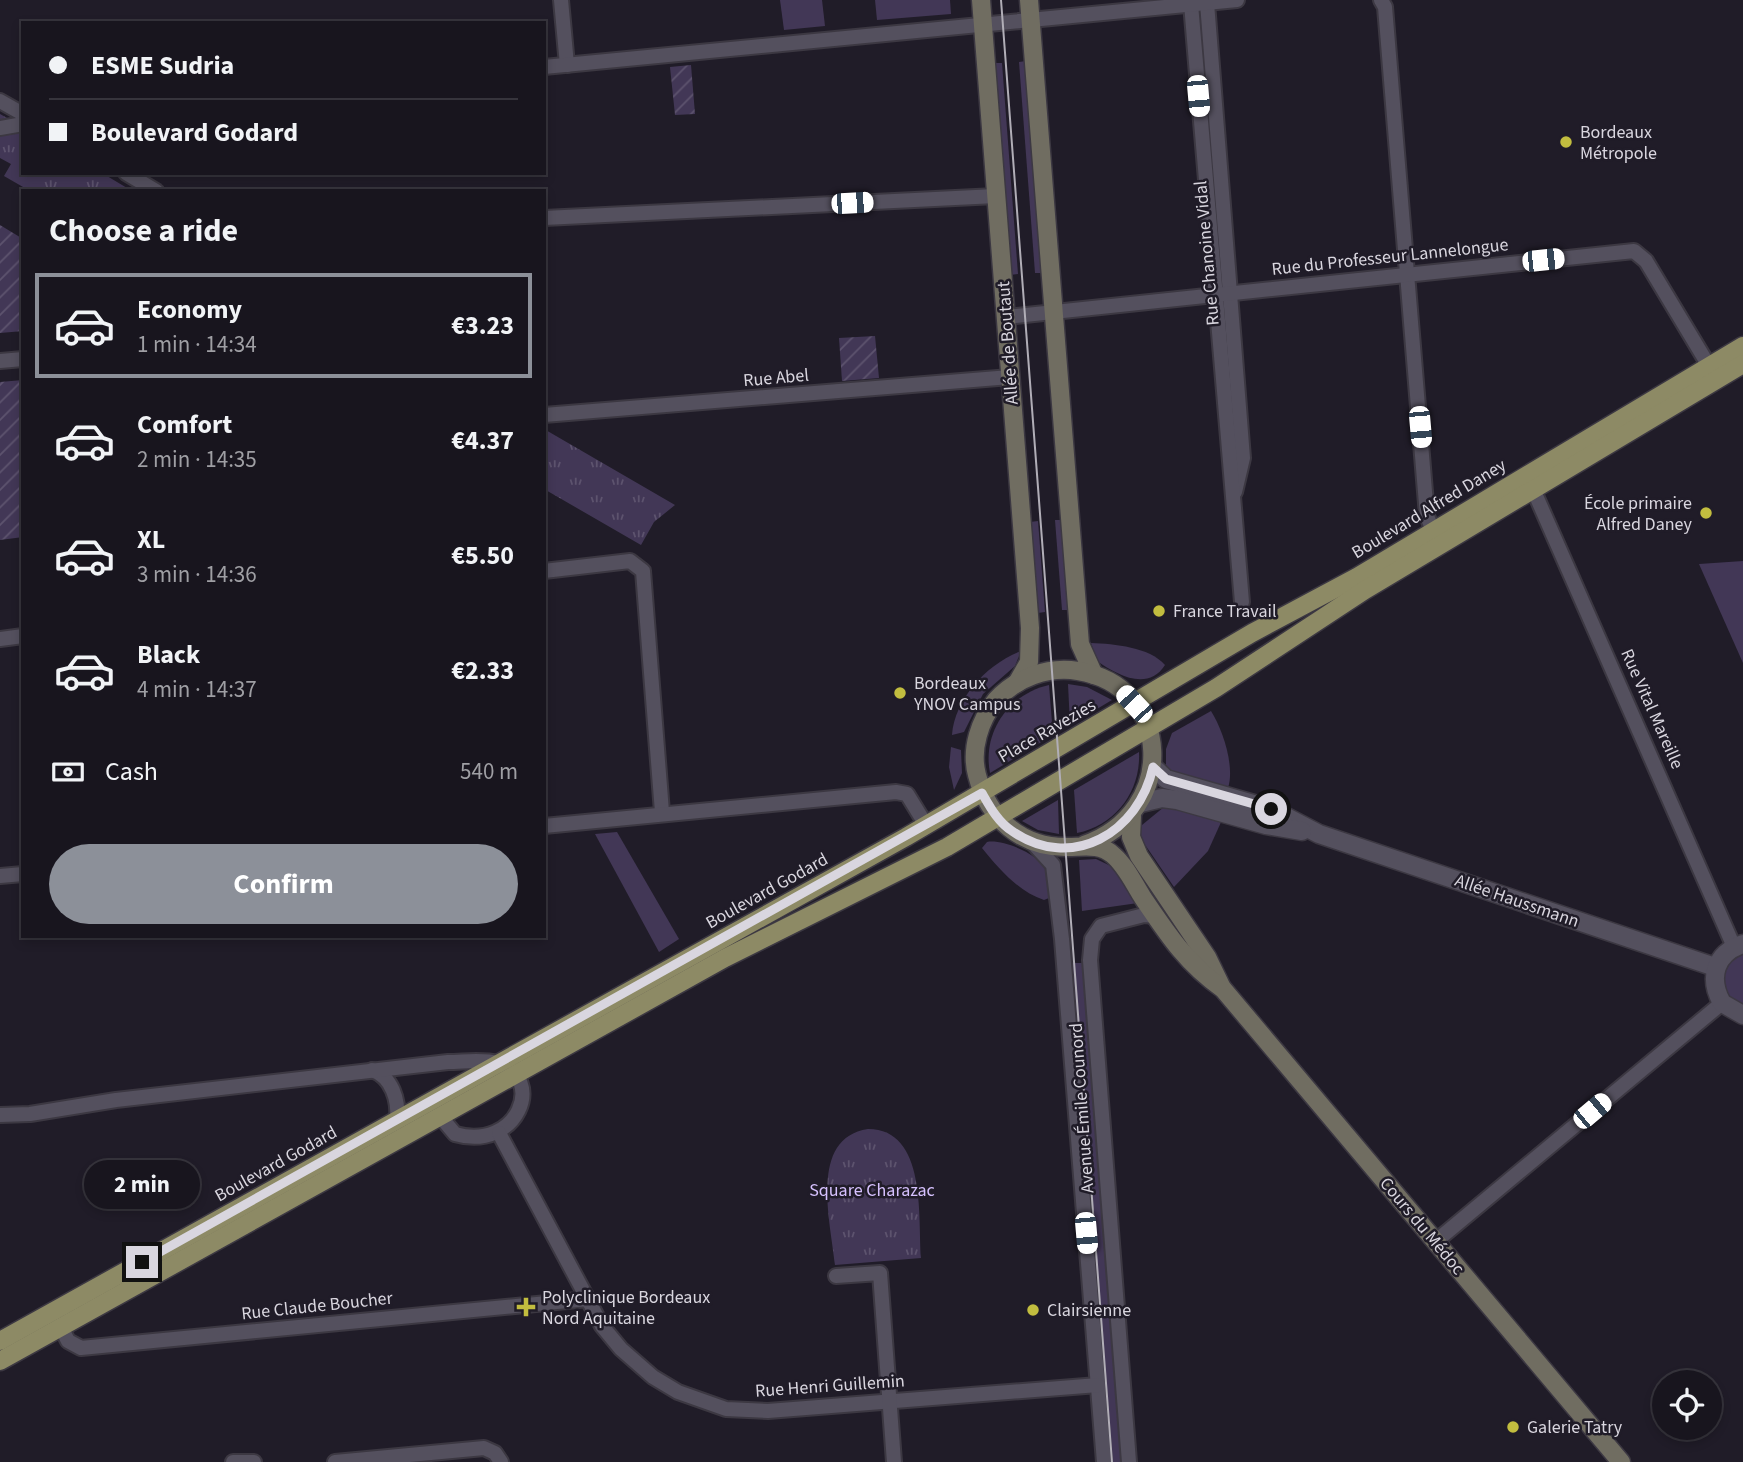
<!DOCTYPE html>
<meta charset="utf-8">
<style>
:root{--surface:#18151e;--page:#25222b;--text:#f1f3f6;--muted:#9f9fa4;--line:#36343c;--accent:#8c9099}
body{margin:0;font-family:"Source Sans 3",sans-serif;background:var(--page);color:var(--text);height:100vh;display:flex;flex-direction:column;font-size:26px;white-space:nowrap}
*{box-sizing:border-box;margin:0}
p{font-size:23px;color:var(--muted)}
.icon{flex:none;width:38px;height:38px;fill:none;stroke:currentColor;stroke-width:2;stroke-linecap:round;stroke-linejoin:round}
.map{position:relative;flex:1;overflow:hidden}
.drawer{position:absolute;left:21px;top:189px;width:525px;height:749px;display:flex;flex-direction:column;background:var(--surface);border-radius:0px;box-shadow:0 4px 10px #0003,0 0 0 2px var(--line)}
.drawer>*{flex:none}
.guide{position:absolute;left:21px;top:21px;width:525px;height:154px;border-radius:0px;box-shadow:0 4px 10px #0003,0 0 0 2px var(--line);display:grid;align-content:center;height:154px;padding:0 28px;background:var(--surface)}
.controls{position:absolute;left:1652px;top:1370px;display:grid;gap:14px}
.controls a{display:grid;place-items:center;width:70px;height:70px;border-radius:50%;background:var(--surface);box-shadow:0 4px 10px #0003,0 0 0 2px var(--line);font-size:35px}
.end{position:absolute;width:32px;height:32px;margin:-16px;border:9px solid #d9d6df;background:#111;box-shadow:0 0 0 4px #111}
.from{border-radius:50%}
.bubble{position:absolute;height:49px;border-radius:24px;background:var(--surface);box-shadow:0 4px 10px #0003,0 0 0 2px var(--line);font-size:23px;font-weight:700;line-height:49px;text-align:center}
.car{position:absolute;width:21px;height:42px;margin:-21px -10px;border-radius:9px;box-shadow:0 0 5px 2px #0007;background:linear-gradient(#fff 24%,#345 0 40%,#fff 0 76%,#345 0 86%,#fff 0)}
.guide b{display:flex;align-items:center;gap:24px;height:66px;font-size:26px}
.guide b+b{border-top:2px solid var(--line)}
.guide i{width:18px;height:18px;background:var(--text)}
ul{padding:0;list-style:none}
li{display:flex;align-items:center;gap:21px;height:105px;margin:0 14px 10px;padding:0 14px;border:4px solid transparent;border-radius:0px}
li div{flex:1}
li b{display:block;font-size:26px}
li em{font-style:normal;font-weight:700}
li.selected{border-color:var(--accent)}
li>.icon{width:63px;height:63px;stroke-width:1.5}
h2{padding:0 28px;font-size:32px;line-height:84px}
.pay{display:flex;align-items:center;gap:18px;height:77px;padding:0 28px;font-size:26px}
.pay p{margin-inline-start:auto}
.action{display:flex;gap:14px;margin-top:auto;padding:14px 28px}
.action a{flex:1;height:80px;border-radius:42px;background:var(--accent);color:#fff;font-size:28px;font-weight:700;line-height:80px;text-align:center}
.map>svg:first-child{display:block}
.grass{fill:#423756}
.park{fill:url(#park-tufts)}
.garden{fill:url(#garden-furrows)}
.lines{fill:none;stroke-linecap:round;stroke-linejoin:round}
.minor-casing{stroke:#3c3842;stroke-width:18}
.tertiary-casing{stroke:#3c3842;stroke-width:21}
.secondary-casing{stroke:#3c3842;stroke-width:21}
.primary-casing{stroke:#3c3842;stroke-width:21}
.minor{stroke:#54505e;stroke-width:14}
.tertiary{stroke:#54505e;stroke-width:18}
.secondary{stroke:#706d61;stroke-width:18}
.primary{stroke:#8d8a65;stroke-width:18}
.tram{stroke:#b1aeb7;stroke-width:2}
.route{stroke:#d9d6df;stroke-width:9}
.poi-dot{fill:#c2bd3f;stroke:#201c28;stroke-width:2.5}
.labels{text-anchor:middle;dominant-baseline:central;stroke-width:5;stroke-linejoin:round;paint-order:stroke}
.poi-label{font-size:18px;fill:#d9d6df;stroke:#201c28;text-anchor:start}
.street-label{font-size:18px;fill:#d9d6df;stroke:#201c28}
.park-label{font-size:18px;fill:#d6c1fe;stroke:#201c28}
</style>
<div class="map">
<svg width="1743" height="1462" viewBox="0 0 1743 1462">
<defs>
<pattern id="park-tufts" width="24" height="20" patternUnits="userSpaceOnUse" patternTransform="scale(1.75)"><rect width="24" height="20" fill="#423756"/><path d="M3 7l-1-3M5 7V3M7 7l1-3M15 17l-1-3M17 17v-4M19 17l1-3" fill="none" stroke="#5d536e"/></pattern>
<pattern id="garden-furrows" width="10" height="10" patternUnits="userSpaceOnUse" patternTransform="scale(1.75)"><rect width="10" height="10" fill="#423756"/><path d="M-1 1l2-2M0 10L10 0M9 11l2-2" fill="none" stroke="#5d536e"/></pattern>
</defs>
<rect width="100%" height="100%" fill="#201c28"/>
<g class="grass">
<path d="M780 0H822L825 26 784 30Z"/>
<path d="M875 0H950L951 14 877 20Z"/>
<path d="M1026 61 1042 273H1035L1019 62Z"/>
<path d="M995 63H1002L1018 274 1010 275Z"/>
<path d="M1055 520H1062L1069 610H1062Z"/>
<path d="M1038 521 1045 612 1038 613 1030 522Z"/>
<path d="M1743 561V663L1699 564Z"/>
<path d="M1091 643C1115 644 1149 647 1165 665 1148 692 1117 675 1097 661Z"/>
<path d="M1021 651 1015 666 983 694 964 732 952 735C955 698 987 664 1021 651Z"/>
<path d="M1068 684 1087 687 1112 700 1070 725Z"/>
<path d="M1049 685 1053 735 990 773C982 732 1009 694 1049 685Z"/>
<path d="M1211 711C1223 730 1235 767 1228 788L1173 773 1166 765V749L1172 733Z"/>
<path d="M951 747 961 750 962 773 954 790 949 767Z"/>
<path d="M1139 752C1141 791 1116 825 1077 833L1074 790Z"/>
<path d="M1058 800 1059 834 1038 830 1022 821Z"/>
<path d="M1164 807H1175L1222 820 1208 851 1174 887 1139 836 1142 825Z"/>
<path d="M617 832 679 939 659 952 595 834Z"/>
<path d="M987 842C1003 839 1039 854 1046 870 1050 878 1049 889 1049 898L1044 900C1019 892 999 869 982 848Z"/>
<path d="M1096 859 1115 868 1138 903 1082 911 1079 860Z"/>
<path d="M1743 952V1007C1718 992 1712 966 1743 952Z"/>
<path d="M1070 963H1085L1124 1462H1109Z"/>
</g>
<g class="park">
<path d="M0 114 23 127V173H102L132 191H30L4 176 11 164 0 158Z"/>
<path d="M544 429 675 505 654 522 641 545 544 489Z"/>
<path d="M868 1129C927 1129 918 1217 921 1258L835 1265C831 1222 808 1138 868 1129Z"/>
</g>
<g class="garden">
<path d="M691 65 695 114 675 115 670 67Z"/>
<path d="M0 225 23 239V331L0 333Z"/>
<path d="M875 336 879 378 842 381 839 338Z"/>
<path d="M23 380V537L0 540V382Z"/>
</g>
<g class="lines">
<defs>
<g id="minor">
<path d="M561 0 567 65"/>
<path d="M1381 0 1385 7 1427 516 1433 531"/>
<path d="M1207 3 1243 458 1235 492"/>
<path d="M1191 4 1242 602"/>
<path d="M544 67 1237 0"/>
<path d="M0 101 23 114"/>
<path d="M0 128 23 124"/>
<path d="M126 173 156 191"/>
<path d="M544 218 996 196"/>
<path d="M1006 317 1634 251 1646 261 1709 366"/>
<path d="M0 361 23 359"/>
<path d="M544 415 1010 377"/>
<path d="M1533 489 1734 947"/>
<path d="M544 571 630 561 643 571 662 812"/>
<path d="M0 639 23 636"/>
<path d="M544 826 896 792 907 794 926 825"/>
<path d="M1032 842 1053 865 1062 939 1104 1462"/>
<path d="M0 876 23 874"/>
<path d="M372 1070C392 1077 399 1100 397 1120"/>
<path d="M0 1115 30 1114 116 1100 448 1062C463 1062 483 1059 497 1063 547 1077 518 1152 455 1134L440 1116"/>
<path d="M499 1133 602 1326 621 1349 653 1377 678 1392 726 1409 768 1411 1098 1385"/>
<path d="M1435 1242 1722 1003"/>
<path d="M836 1276 880 1273 894 1462"/>
<path d="M61 1327 68 1341 81 1348 588 1299"/>
<path d="M233 1462H254"/>
<path d="M335 1462 484 1448 495 1453 501 1462"/>
<path d="M1129 1462 1090 960 1092 939 1101 926 1144 915 1155 916"/>
</g>
<g id="tertiary">
<path d="M1153 767 1166 779 1271 809 1319 834 1715 967"/>
<path d="M1141 803 1162 798 1177 800 1266 825 1302 831"/>
<path d="M1743 944C1715 953 1708 978 1722 1003L1743 1015"/>
</g>
<g id="secondary">
<path d="M981 0 1030 628 1029 662 1017 683"/>
<path d="M1029 0 1080 644 1094 675"/>
<path d="M1132 816 1131 837 1139 856 1207 957 1221 986"/>
<path d="M1084 845C1179 812 1173 686 1078 671 1048 666 1016 678 996 700 980 720 970 749 977 775 988 818 1021 848 1068 847 1083 847 1100 843 1113 855 1126 866 1134 884 1143 898 1168 935 1187 964 1223 989L1621 1462"/>
</g>
<g id="primary">
<path d="M0 1341 906 837 1252 633 1357 577 1743 346"/>
<path d="M0 1361 725 958 947 847 1216 688 1365 590 1743 364"/>
</g>
</defs>
<use href="#minor" class="minor-casing"/>
<use href="#tertiary" class="tertiary-casing"/>
<use href="#secondary" class="secondary-casing"/>
<use href="#primary" class="primary-casing"/>
<use href="#minor" class="minor"/>
<use href="#tertiary" class="tertiary"/>
<use href="#secondary" class="secondary"/>
<use href="#primary" class="primary"/>
<path class="tram" d="M1001 0 1112 1462"/>
</g>
<g class="lines">
<path class="route" d="M142 1262 982 793C990 807 998 822 1012 831 1072 873 1139 832 1153 767L1166 779 1271 809"/>
</g>
<g class="poi-dot">
<circle cx="1566" cy="142" r="7"/>
<circle cx="1706" cy="513" r="7"/>
<circle cx="1159" cy="611" r="7"/>
<circle cx="900" cy="693" r="7"/>
<path d="M522.5 1296.5h7v7h7v7h-7v7h-7v-7h-7v-7h7z"/>
<circle cx="1033" cy="1310" r="7"/>
<circle cx="1513" cy="1427" r="7"/>
</g>
<g class="labels">
<g class="poi-label">
<text x="1580" y="132">Bordeaux<tspan x="1580" dy="21">Métropole</tspan></text>
<text x="1692" y="503" text-anchor="end">École primaire<tspan x="1692" dy="21">Alfred Daney</tspan></text>
<text x="1173" y="611">France Travail</text>
<text x="914" y="683">Bordeaux<tspan x="914" dy="21">YNOV Campus</tspan></text>
<text x="542" y="1297">Polyclinique Bordeaux<tspan x="542" dy="21">Nord Aquitaine</tspan></text>
<text x="1047" y="1310">Clairsienne</text>
<text x="1527" y="1427">Galerie Tatry</text>
</g>
<g class="street-label">
<text transform="translate(1207 253) rotate(-95)">Rue Chanoine Vidal</text>
<text transform="translate(1390 257) rotate(-6)">Rue du Professeur Lannelongue</text>
<text transform="translate(1008 343) rotate(-94)">Allée de Boutaut</text>
<text transform="translate(776 378) rotate(-5)">Rue Abel</text>
<text transform="translate(1429 509) rotate(-31)">Boulevard Alfred Daney</text>
<text transform="translate(1652 709) rotate(66)">Rue Vital Mareille</text>
<text transform="translate(1047 731) rotate(-30)">Place Ravezies</text>
<text transform="translate(767 891) rotate(-29)">Boulevard Godard</text>
<text transform="translate(1517 901) rotate(19)">Allée Haussmann</text>
<text transform="translate(1082 1108) rotate(-94)">Avenue Émile Counord</text>
<text transform="translate(276 1164) rotate(-29)">Boulevard Godard</text>
<text transform="translate(1422 1226) rotate(50)">Cours du Médoc</text>
<text transform="translate(317 1306) rotate(-6)">Rue Claude Boucher</text>
<text transform="translate(830 1386) rotate(-4)">Rue Henri Guillemin</text>
</g>
<g class="park-label">
<text x="872" y="1190">Square Charazac</text>
</g>
</g>
</svg>
<div class="controls">
<a><svg class="icon" aria-label="locate" viewBox="0 0 24 24"><circle cx="12" cy="12" r="6"/><path d="M12 2v4M12 18v4M2 12h4M18 12h4"/></svg></a>
</div>
<i class="end from" style="left:1271px;top:809px"></i>
<i class="end" style="left:142px;top:1262px"></i>
<div class="bubble" style="left:84px;top:1160px;width:116px">2 min</div>
<i class="car" style="left:1198px;top:96px;rotate:175deg"></i>
<i class="car" style="left:852px;top:203px;rotate:87deg"></i>
<i class="car" style="left:1543px;top:260px;rotate:84deg"></i>
<i class="car" style="left:1420px;top:427px;rotate:175deg"></i>
<i class="car" style="left:1134px;top:704px;rotate:317deg"></i>
<i class="car" style="left:1592px;top:1111px;rotate:50deg"></i>
<i class="car" style="left:1086px;top:1233px;rotate:175deg"></i>
<div class="guide">
<b><i class="from"></i>ESME Sudria</b>
<b><i></i>Boulevard Godard</b>
</div>
<section class="drawer">
<h2>Choose a ride</h2>
<ul>
<li class="selected"><svg class="icon" aria-label="car" viewBox="0 0 24 24"><path d="M5 17H2v-5l4-1 3-4h7l3 4 3 1v5h-3M9 17h6M6 11h13"/><circle cx="7" cy="17" r="2"/><circle cx="17" cy="17" r="2"/></svg><div><b>Economy</b><p>1 min · 14:34</p></div><em>€3.23</em></li>
<li><svg class="icon" aria-label="car" viewBox="0 0 24 24"><path d="M5 17H2v-5l4-1 3-4h7l3 4 3 1v5h-3M9 17h6M6 11h13"/><circle cx="7" cy="17" r="2"/><circle cx="17" cy="17" r="2"/></svg><div><b>Comfort</b><p>2 min · 14:35</p></div><em>€4.37</em></li>
<li><svg class="icon" aria-label="car" viewBox="0 0 24 24"><path d="M5 17H2v-5l4-1 3-4h7l3 4 3 1v5h-3M9 17h6M6 11h13"/><circle cx="7" cy="17" r="2"/><circle cx="17" cy="17" r="2"/></svg><div><b>XL</b><p>3 min · 14:36</p></div><em>€5.50</em></li>
<li><svg class="icon" aria-label="car" viewBox="0 0 24 24"><path d="M5 17H2v-5l4-1 3-4h7l3 4 3 1v5h-3M9 17h6M6 11h13"/><circle cx="7" cy="17" r="2"/><circle cx="17" cy="17" r="2"/></svg><div><b>Black</b><p>4 min · 14:37</p></div><em>€2.33</em></li>
</ul>
<div class="pay"><svg class="icon" aria-label="cash" viewBox="0 0 24 24"><path d="M3 7h18v10H3z"/><circle cx="12" cy="12" r="2"/></svg>Cash<p>540 m</p></div>
<div class="action"><a>Confirm</a></div>
</section>
</div>
